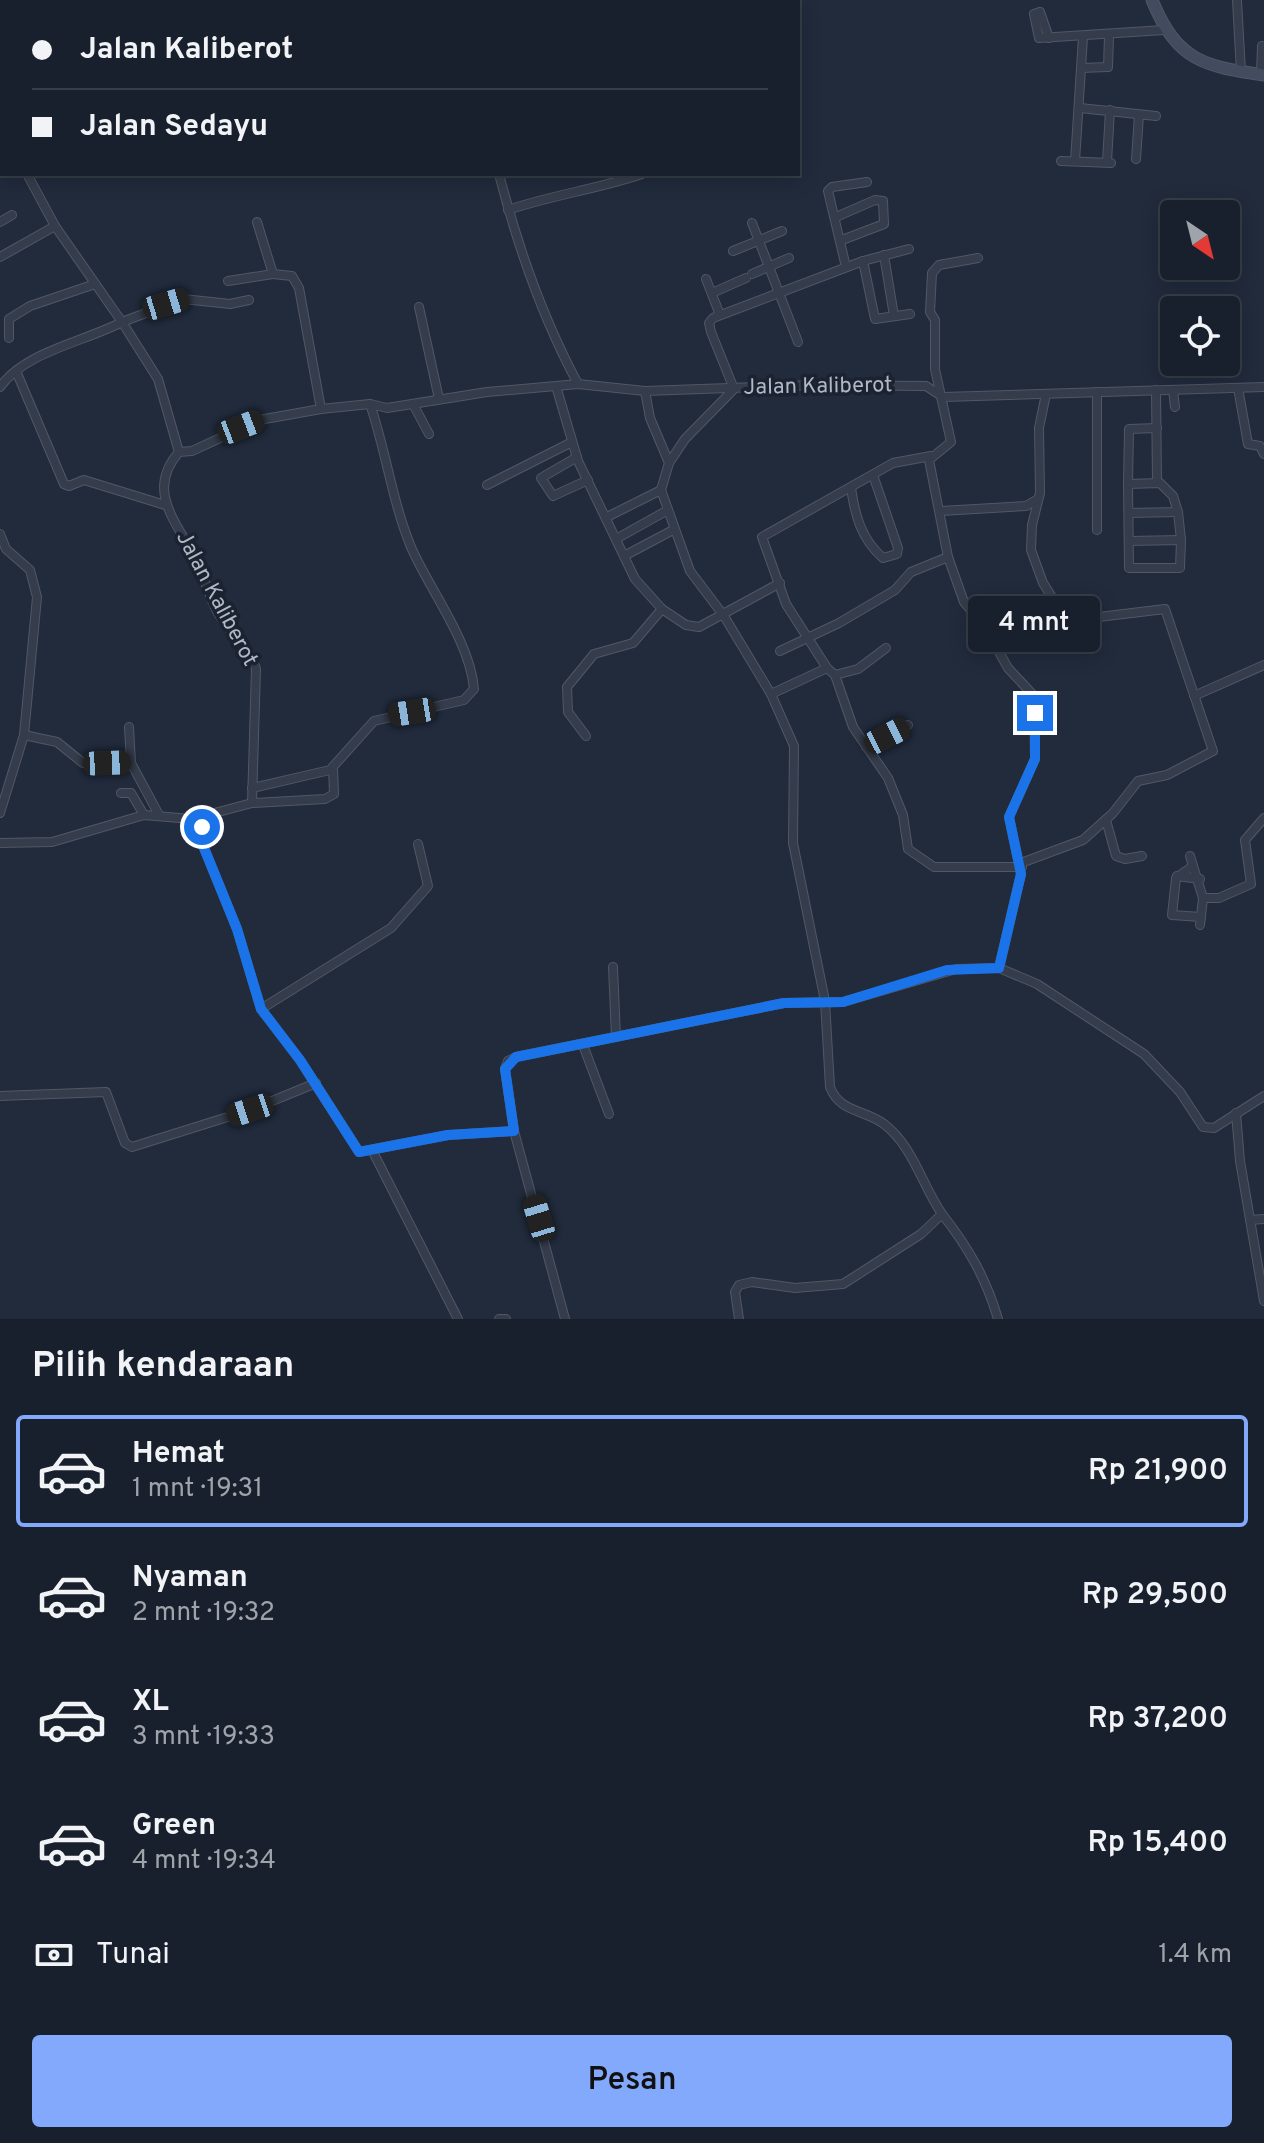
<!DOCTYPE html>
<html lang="id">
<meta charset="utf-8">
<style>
:root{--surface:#19202d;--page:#262d39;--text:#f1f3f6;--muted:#9fa3aa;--line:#373e49;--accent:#82a9fb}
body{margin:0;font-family:Overpass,sans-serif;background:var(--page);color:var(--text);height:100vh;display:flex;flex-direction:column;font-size:30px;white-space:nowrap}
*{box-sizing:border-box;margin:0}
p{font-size:26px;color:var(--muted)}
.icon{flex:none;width:44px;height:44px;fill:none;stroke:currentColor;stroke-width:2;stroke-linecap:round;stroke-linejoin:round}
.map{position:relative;height:1319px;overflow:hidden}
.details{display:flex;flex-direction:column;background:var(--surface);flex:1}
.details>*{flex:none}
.banner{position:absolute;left:0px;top:0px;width:800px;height:176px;box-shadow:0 4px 20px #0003,0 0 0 2px var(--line);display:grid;align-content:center;height:176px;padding:0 32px;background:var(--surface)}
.needle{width:52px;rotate:145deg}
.buttons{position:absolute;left:1160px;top:200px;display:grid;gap:16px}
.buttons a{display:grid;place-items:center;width:80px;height:80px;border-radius:8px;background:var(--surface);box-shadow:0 4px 20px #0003,0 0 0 2px var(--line);font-size:40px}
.end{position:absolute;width:36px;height:36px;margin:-18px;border:10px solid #1a73e8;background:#fff;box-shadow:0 0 0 4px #fff}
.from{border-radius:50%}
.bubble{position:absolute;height:56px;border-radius:8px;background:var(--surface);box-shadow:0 4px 20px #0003,0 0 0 2px var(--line);font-size:26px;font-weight:600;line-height:56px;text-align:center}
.car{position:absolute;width:24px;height:48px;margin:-24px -12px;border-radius:10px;box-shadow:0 0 6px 2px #0007;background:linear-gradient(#222 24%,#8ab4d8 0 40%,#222 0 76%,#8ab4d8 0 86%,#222 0)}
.banner b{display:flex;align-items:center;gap:28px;height:76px;font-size:30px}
.banner b+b{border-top:2px solid var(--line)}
.banner i{width:20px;height:20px;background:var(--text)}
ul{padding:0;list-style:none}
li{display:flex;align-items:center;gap:24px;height:112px;margin:0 16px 12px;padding:0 16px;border:4px solid transparent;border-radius:8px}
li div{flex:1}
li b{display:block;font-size:30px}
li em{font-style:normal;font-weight:600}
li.current{border-color:var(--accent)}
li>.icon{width:72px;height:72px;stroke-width:1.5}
h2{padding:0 32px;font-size:36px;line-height:96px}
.pay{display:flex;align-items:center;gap:20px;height:88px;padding:0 32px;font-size:30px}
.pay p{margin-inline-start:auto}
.action{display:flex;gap:16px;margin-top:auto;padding:16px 32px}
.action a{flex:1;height:92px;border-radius:8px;background:var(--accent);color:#111;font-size:32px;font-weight:600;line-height:92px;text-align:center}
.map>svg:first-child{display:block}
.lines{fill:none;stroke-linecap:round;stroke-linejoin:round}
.street-casing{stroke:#505866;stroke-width:10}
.secondary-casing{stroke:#505866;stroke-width:13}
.street{stroke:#353d4c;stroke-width:8}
.secondary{stroke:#434c5f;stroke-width:11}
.route{stroke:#1a73e8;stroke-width:10}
.labels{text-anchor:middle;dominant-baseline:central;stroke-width:7;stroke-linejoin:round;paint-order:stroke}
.street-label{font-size:22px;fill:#b0b8c8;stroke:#1b2230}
</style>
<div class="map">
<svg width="1264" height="1319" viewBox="0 0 1264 1319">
<rect width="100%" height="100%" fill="#212b3c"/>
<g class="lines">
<defs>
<g id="street">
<path d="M462 0V2"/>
<path d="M707 0 708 2"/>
<path d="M1237 0 1241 72"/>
<path d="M518 2V0"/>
<path d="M1040 12 1034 14 1039 38 1164 30"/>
<path d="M1040 12 1049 38"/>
<path d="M1081 68 1108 67 1109 36"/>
<path d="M1261 75 1262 46"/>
<path d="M0 103 2 107"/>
<path d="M1080 108 1156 116"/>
<path d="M1136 159 1139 115"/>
<path d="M1061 161 1111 163"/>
<path d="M1075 161 1083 37"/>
<path d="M1107 162 1110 110"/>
<path d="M27 174 55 226 122 322 183 299 230 304 249 300"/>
<path d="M499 174C518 248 542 317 578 384"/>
<path d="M508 210C552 195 598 189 642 174"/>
<path d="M836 217 875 200 883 201 884 224 842 240"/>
<path d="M0 222 12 215"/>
<path d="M257 222 273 274 292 276 299 288 321 409"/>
<path d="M752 223 798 342"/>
<path d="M909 249 863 261 713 318 709 323 711 332 734 389 685 439 669 463 661 490 690 571 724 616 771 694 794 746 793 843 825 1001 830 1087C840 1113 864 1109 884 1124 913 1146 922 1185 942 1214"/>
<path d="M733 251 782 231"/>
<path d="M884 255 894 316"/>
<path d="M0 257 55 226"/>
<path d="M978 258 939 265 932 273 930 312 935 320V369L951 442 929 460 948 557 964 602 985 627 1008 668 1034 696 1035 759 1009 817 1021 874 999 968"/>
<path d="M863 261 875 319 910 314"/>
<path d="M846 267 828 191 832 187 867 182"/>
<path d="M752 274 789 258"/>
<path d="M706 279 720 315"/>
<path d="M228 281 273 274"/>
<path d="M712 293 746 278"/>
<path d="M419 307 439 399"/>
<path d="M9 338V319L30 306 95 284"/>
<path d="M16 371 64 484 69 486 84 480 165 505"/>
<path d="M556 386 578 461 635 579 662 609 633 643 594 654 567 687 568 712 586 736"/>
<path d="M0 387C26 351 84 342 122 322L158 379 179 452"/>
<path d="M1238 388 1248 444 1260 446 1264 454"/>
<path d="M1156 390 1157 482"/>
<path d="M1173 390 1175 407"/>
<path d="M645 391 650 418 669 463"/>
<path d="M1046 394 1039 428 1040 493 1032 525 1031 550 1043 583 1055 602 1075 618"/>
<path d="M413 404 429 434"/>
<path d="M577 457 541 478 553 496 588 480"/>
<path d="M1128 484 1129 568H1180L1181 540 1129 541"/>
<path d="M487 485 570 443"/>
<path d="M851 488C855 515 861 539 883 558L897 554 898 548 873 475"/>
<path d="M941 511 1026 506 1038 499"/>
<path d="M1178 512 1181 540"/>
<path d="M1129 513 1178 512 1173 496 1160 483 1128 484 1129 429 1157 428"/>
<path d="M607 517 661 490"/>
<path d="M1097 530V392"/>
<path d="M0 534 6 549 30 570 37 597 24 735 0 813"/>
<path d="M616 539 668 510"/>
<path d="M624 556 673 530"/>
<path d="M662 609 686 625 699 627 780 583"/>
<path d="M985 627 999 629 1165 609 1213 751 1167 775 1138 781 1113 813 1083 840 1021 863"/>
<path d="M780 651 839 623 895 590 911 572 948 557"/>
<path d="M827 668 835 675 853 727 888 778 903 815 908 849 934 867H1022"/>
<path d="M835 675 858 669 886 648"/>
<path d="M771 694 827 668 786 604 762 537 893 463 931 456"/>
<path d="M1194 696 1264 665"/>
<path d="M129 727 131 763"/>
<path d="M24 735 57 742 83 763H131L159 815"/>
<path d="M866 747 908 725"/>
<path d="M252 788 330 770 374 721 464 700 474 689C470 641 429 589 411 547 392 501 386 451 370 404"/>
<path d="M121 793H131L144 815"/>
<path d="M252 803 325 799 334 794 333 767"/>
<path d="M1106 820 1116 856 1125 859 1142 856"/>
<path d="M0 843 52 842 144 815 203 820"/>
<path d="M1190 856 1193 866 1176 878 1172 915 1201 917"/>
<path d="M1193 866 1203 898"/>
<path d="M1177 876 1200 879"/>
<path d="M1200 925 1203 898H1219L1251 884 1245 840 1264 818"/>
<path d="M613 967 616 1037"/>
<path d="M261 1009 391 928 428 886 418 844"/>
<path d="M583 1045 609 1114"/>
<path d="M0 1096 106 1092 125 1143 132 1147 250 1110 316 1083"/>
<path d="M1236 1113 1240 1161 1264 1301"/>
<path d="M514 1131 448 1135 359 1152 300 1060 261 1009 237 929 202 843 203 820 207 815 252 803 256 669C250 646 229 632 218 613 209 597 205 579 197 562 179 524 144 492 179 452L192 451 259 420 321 409 370 404 387 408 487 392 578 384 645 391 815 385 926 386 943 397 1264 387"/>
<path d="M372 1150 458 1319"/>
<path d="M1250 1220 1264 1219"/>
<path d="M499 1319H506"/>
<path d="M565 1319 514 1131 505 1069 508 1061 516 1057 784 1003 843 1002 956 969 999 968 1037 984 1144 1054 1180 1092 1203 1127 1214 1128 1264 1096"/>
<path d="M739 1319 735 1292 739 1285 752 1282 795 1288 843 1284 921 1234 942 1214C968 1247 986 1278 998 1319"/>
</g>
<path id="secondary" d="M1152 0C1177 61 1203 66 1264 75"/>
</defs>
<use href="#street" class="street-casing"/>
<use href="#secondary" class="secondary-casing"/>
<use href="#street" class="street"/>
<use href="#secondary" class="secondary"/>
</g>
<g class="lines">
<path class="route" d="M202 827V843L237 929 261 1009 300 1060 359 1152 448 1135 514 1131 505 1069 516 1057 784 1003 843 1002 947 970 999 968 1021 874 1009 817 1035 759V713"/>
</g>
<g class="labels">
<g class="street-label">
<text transform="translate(818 387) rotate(-1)">Jalan Kaliberot</text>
<text transform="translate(216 599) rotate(62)">Jalan Kaliberot</text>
</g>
</g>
</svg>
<div class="buttons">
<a><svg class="needle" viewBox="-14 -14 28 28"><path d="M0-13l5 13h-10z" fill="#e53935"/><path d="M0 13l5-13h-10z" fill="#9fa3aa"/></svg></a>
<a><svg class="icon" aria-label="locate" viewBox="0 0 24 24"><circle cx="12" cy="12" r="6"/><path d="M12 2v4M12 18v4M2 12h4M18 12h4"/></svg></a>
</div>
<i class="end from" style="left:202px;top:827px"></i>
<i class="end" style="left:1035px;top:713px"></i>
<div class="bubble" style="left:968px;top:596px;width:132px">4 mnt</div>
<i class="car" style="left:166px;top:304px;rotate:73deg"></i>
<i class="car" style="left:241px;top:427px;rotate:69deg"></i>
<i class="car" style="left:412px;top:712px;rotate:261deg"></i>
<i class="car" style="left:887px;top:736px;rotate:63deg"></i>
<i class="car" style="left:107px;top:763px;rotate:88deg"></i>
<i class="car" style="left:250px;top:1110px;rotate:252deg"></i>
<i class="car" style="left:539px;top:1218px;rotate:343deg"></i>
<div class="banner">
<b><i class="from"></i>Jalan Kaliberot</b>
<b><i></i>Jalan Sedayu</b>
</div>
</div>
<section class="details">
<h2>Pilih kendaraan</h2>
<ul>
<li class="current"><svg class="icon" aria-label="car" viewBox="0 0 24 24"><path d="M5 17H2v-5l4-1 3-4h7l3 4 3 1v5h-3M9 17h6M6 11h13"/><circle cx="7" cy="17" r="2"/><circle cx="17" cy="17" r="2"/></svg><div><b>Hemat</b><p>1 mnt · 19:31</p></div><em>Rp 21,900</em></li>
<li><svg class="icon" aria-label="car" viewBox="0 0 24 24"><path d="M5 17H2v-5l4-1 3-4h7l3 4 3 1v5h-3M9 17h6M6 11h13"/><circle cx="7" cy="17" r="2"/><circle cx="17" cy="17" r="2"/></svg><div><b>Nyaman</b><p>2 mnt · 19:32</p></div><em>Rp 29,500</em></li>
<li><svg class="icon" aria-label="car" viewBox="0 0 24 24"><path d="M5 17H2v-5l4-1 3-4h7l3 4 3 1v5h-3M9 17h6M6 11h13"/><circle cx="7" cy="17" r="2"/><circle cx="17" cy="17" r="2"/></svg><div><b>XL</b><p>3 mnt · 19:33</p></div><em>Rp 37,200</em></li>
<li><svg class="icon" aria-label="car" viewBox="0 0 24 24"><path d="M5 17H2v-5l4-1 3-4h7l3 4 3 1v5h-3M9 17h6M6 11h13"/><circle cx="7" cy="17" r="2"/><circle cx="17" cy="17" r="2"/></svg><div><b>Green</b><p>4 mnt · 19:34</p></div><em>Rp 15,400</em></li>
</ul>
<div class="pay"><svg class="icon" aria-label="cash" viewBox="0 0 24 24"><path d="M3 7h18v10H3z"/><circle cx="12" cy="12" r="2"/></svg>Tunai<p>1.4 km</p></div>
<div class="action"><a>Pesan</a></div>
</section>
